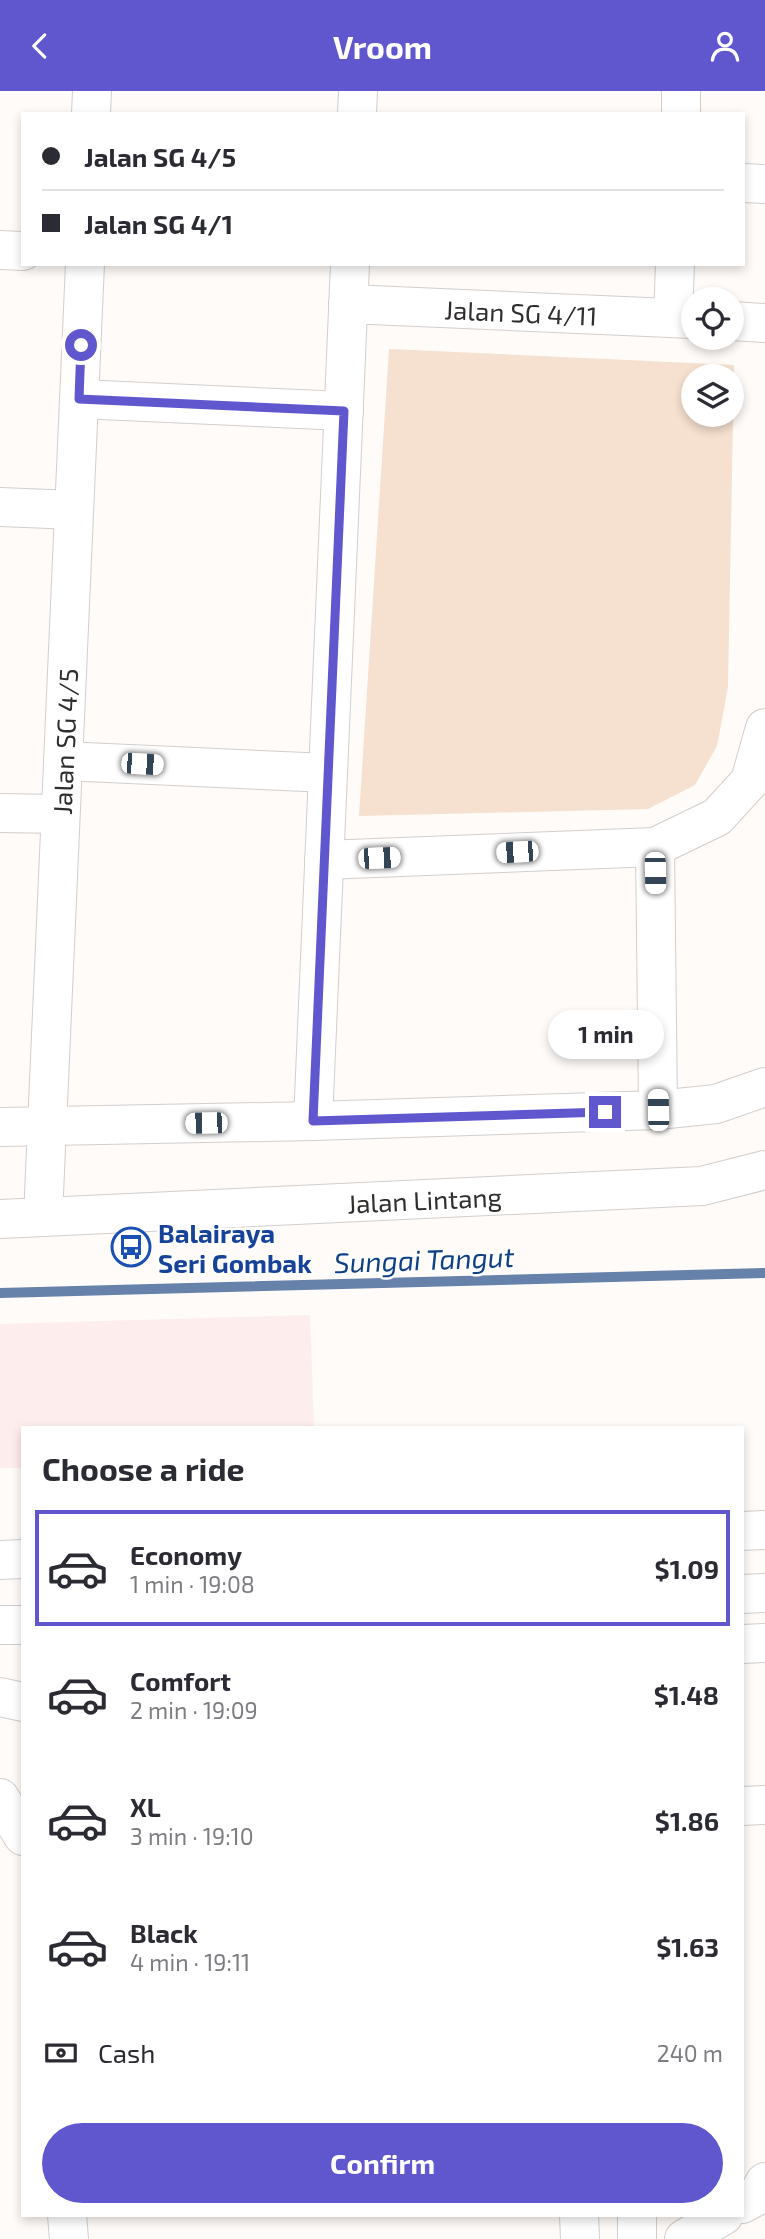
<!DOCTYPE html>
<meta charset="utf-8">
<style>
:root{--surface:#fff;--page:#f2f2f3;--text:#2b2b33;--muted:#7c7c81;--line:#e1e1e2;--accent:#6057cf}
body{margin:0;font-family:"Exo 2",sans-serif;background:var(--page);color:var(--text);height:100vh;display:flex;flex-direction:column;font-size:26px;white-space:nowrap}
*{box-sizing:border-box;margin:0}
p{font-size:23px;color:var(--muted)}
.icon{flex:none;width:38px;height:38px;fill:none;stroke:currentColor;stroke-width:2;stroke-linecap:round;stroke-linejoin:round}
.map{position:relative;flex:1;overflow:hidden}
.details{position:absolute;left:21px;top:1335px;width:723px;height:791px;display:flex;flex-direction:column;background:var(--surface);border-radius:0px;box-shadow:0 4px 10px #0003}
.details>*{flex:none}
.banner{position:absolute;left:21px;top:21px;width:724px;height:154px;border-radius:0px;box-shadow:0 4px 10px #0003;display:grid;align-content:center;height:154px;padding:0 21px;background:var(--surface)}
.buttons{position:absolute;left:681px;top:196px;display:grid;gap:14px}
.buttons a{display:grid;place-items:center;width:63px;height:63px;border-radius:50%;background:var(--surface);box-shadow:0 4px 10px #0003;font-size:35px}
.end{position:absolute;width:32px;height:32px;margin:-16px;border:9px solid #6057cf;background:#fff;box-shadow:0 0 0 4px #fff}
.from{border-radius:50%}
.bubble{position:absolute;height:49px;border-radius:24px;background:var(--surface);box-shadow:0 4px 10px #0003;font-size:23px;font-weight:700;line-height:49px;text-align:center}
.car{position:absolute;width:21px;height:42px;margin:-21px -10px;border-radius:9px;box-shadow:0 0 5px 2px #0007;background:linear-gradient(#fff 24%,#345 0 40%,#fff 0 76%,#345 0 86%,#fff 0)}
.banner b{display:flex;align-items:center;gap:24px;height:66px;font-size:26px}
.banner b+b{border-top:2px solid var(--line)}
.banner i{width:18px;height:18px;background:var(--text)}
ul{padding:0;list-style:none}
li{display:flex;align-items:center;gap:21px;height:116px;margin:0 14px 10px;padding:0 7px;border:4px solid transparent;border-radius:0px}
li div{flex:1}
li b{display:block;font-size:26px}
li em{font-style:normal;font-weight:700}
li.selected{border-color:var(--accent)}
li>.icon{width:63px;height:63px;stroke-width:1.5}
h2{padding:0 21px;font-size:32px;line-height:84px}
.pay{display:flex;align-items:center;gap:18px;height:77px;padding:0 21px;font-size:26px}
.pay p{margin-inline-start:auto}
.action{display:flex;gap:14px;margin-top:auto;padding:14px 21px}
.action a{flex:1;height:80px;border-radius:42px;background:var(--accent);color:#fff;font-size:28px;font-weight:700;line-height:80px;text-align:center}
header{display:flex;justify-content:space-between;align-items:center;height:91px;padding:0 21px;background:var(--accent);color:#fff;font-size:32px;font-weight:700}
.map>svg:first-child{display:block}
.commercial{fill:#feeded}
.green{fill:#f6e0cf;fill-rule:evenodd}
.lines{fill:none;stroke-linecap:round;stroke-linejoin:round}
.stream{stroke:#6681aa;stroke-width:10}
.minor-casing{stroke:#d2cecc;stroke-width:40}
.highway-casing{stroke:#d2cecc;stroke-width:40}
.minor{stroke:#fff;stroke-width:38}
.highway{stroke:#fff;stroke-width:38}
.route{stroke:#6057cf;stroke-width:9}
.labels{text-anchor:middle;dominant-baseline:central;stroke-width:5;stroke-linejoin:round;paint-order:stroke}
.street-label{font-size:26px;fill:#302e2d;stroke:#fff}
.transit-label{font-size:26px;font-weight:bold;fill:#164399;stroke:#fff;text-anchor:start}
.water-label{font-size:28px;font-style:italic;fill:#0d4084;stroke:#fff}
</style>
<header><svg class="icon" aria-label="back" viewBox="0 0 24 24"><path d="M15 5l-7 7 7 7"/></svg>Vroom<svg class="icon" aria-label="person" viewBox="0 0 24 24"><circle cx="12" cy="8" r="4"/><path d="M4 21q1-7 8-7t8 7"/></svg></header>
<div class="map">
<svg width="765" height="2148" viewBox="0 0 765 2148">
<rect width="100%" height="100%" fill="#fefbf8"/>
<path class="commercial" d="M310 1224 314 1337H23V1377H0V1233Z"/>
<path class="green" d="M389 258 734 274 728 596 717 655 695 694 648 718 359 725ZM693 285H732V324H693Z"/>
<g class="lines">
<path class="stream" d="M0 1202 765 1182"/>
<defs>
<g id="minor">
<path d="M91 23 92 0"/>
<path d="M357 23 358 0"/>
<path d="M681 23V0"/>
<path d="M744 92 765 93"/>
<path d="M0 159 23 160"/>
<path id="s1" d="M348 213 693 228"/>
<path d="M673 227 675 173"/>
<path d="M732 230 765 232"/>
<path d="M79 308 344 320"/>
<path d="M0 416 74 419"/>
<path d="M63 670 328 682"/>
<path d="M0 722 60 723"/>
<path d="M655 756 658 1019"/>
<path d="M324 769 655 756 717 726 750 690 765 637"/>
<path d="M313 1030 350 173"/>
<path d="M0 1036 313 1030 658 1019 716 1013 765 996"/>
<path id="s2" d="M43 1126 85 173"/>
<path id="s3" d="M0 1128 702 1095 765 1079"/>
<path d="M742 1715 765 1714"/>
<path d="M742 2113 757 2105 765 2091"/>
<path d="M67 2124 69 2148"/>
<path d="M579 2124 580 2148"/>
<path d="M637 2124V2148"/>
<path d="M684 2148 724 2124"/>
</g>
<g id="highway">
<path d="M742 1440 765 1439"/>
<path d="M0 1469 23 1468"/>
<path d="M742 1503 765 1502"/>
<path d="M0 1534H23"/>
<path d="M742 1553 765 1552"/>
<path d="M0 1606 23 1611"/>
<path d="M0 1707 23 1745"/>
</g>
</defs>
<use href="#minor" class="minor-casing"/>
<use href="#highway" class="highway-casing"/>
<use href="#minor" class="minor"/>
<use href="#highway" class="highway"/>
</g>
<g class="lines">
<path class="route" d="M81 254 79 308 344 320 313 1030 605 1021"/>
</g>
<defs>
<symbol id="bus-ring" viewBox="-11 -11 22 22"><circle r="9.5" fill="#fff" stroke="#1a4fb4" stroke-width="1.5"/><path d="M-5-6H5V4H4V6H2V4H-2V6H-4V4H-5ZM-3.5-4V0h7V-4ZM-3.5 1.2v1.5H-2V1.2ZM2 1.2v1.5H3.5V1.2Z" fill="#1a4fb4"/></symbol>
</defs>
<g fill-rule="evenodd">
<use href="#bus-ring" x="109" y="1134" width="44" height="44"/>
</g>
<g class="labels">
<g class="street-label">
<text stroke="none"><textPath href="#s1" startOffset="173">Jalan SG 4/11</textPath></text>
<text stroke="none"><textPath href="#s2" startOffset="476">Jalan SG 4/5</textPath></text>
<text stroke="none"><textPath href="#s3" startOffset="425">Jalan Lintang</textPath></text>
</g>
<g class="transit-label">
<text x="158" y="1141">Balairaya<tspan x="158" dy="30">Seri Gombak</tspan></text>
</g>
<g class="water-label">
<text transform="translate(424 1168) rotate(-2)">Sungai Tangut</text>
</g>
</g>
</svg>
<div class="buttons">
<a><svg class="icon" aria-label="locate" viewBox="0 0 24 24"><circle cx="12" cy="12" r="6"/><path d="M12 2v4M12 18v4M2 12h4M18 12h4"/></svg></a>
<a><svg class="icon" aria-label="layers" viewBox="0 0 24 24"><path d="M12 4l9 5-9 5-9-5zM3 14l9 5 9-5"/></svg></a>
</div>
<i class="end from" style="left:81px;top:254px"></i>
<i class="end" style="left:605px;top:1021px"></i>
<div class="bubble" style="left:548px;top:919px;width:116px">1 min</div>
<i class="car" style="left:142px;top:673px;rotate:93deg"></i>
<i class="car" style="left:517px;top:761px;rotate:267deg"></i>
<i class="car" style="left:379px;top:767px;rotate:88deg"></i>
<i class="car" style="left:655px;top:782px;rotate:179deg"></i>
<i class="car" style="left:658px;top:1019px;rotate:359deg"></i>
<i class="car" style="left:206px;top:1032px;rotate:269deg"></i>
<div class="banner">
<b><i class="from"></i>Jalan SG 4/5</b>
<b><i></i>Jalan SG 4/1</b>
</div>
<section class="details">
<h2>Choose a ride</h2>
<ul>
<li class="selected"><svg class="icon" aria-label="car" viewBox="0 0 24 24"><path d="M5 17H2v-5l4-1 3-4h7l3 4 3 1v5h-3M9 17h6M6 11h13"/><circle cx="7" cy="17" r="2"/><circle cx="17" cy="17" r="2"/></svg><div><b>Economy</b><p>1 min · 19:08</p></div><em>$1.09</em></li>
<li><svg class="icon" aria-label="car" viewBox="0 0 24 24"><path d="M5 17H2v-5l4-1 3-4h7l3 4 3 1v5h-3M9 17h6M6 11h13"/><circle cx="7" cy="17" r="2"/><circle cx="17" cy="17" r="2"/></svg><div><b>Comfort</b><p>2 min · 19:09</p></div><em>$1.48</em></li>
<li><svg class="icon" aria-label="car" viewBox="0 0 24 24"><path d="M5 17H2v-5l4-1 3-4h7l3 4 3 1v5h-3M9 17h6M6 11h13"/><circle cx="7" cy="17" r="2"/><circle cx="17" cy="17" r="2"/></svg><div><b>XL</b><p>3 min · 19:10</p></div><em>$1.86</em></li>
<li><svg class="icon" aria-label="car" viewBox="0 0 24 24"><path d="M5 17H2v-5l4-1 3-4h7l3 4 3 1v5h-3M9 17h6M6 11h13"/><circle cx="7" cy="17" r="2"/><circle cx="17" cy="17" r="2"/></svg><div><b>Black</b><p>4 min · 19:11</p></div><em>$1.63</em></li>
</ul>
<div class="pay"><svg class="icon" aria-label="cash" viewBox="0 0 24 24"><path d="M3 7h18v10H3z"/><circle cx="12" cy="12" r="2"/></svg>Cash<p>240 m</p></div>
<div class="action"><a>Confirm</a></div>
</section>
</div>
